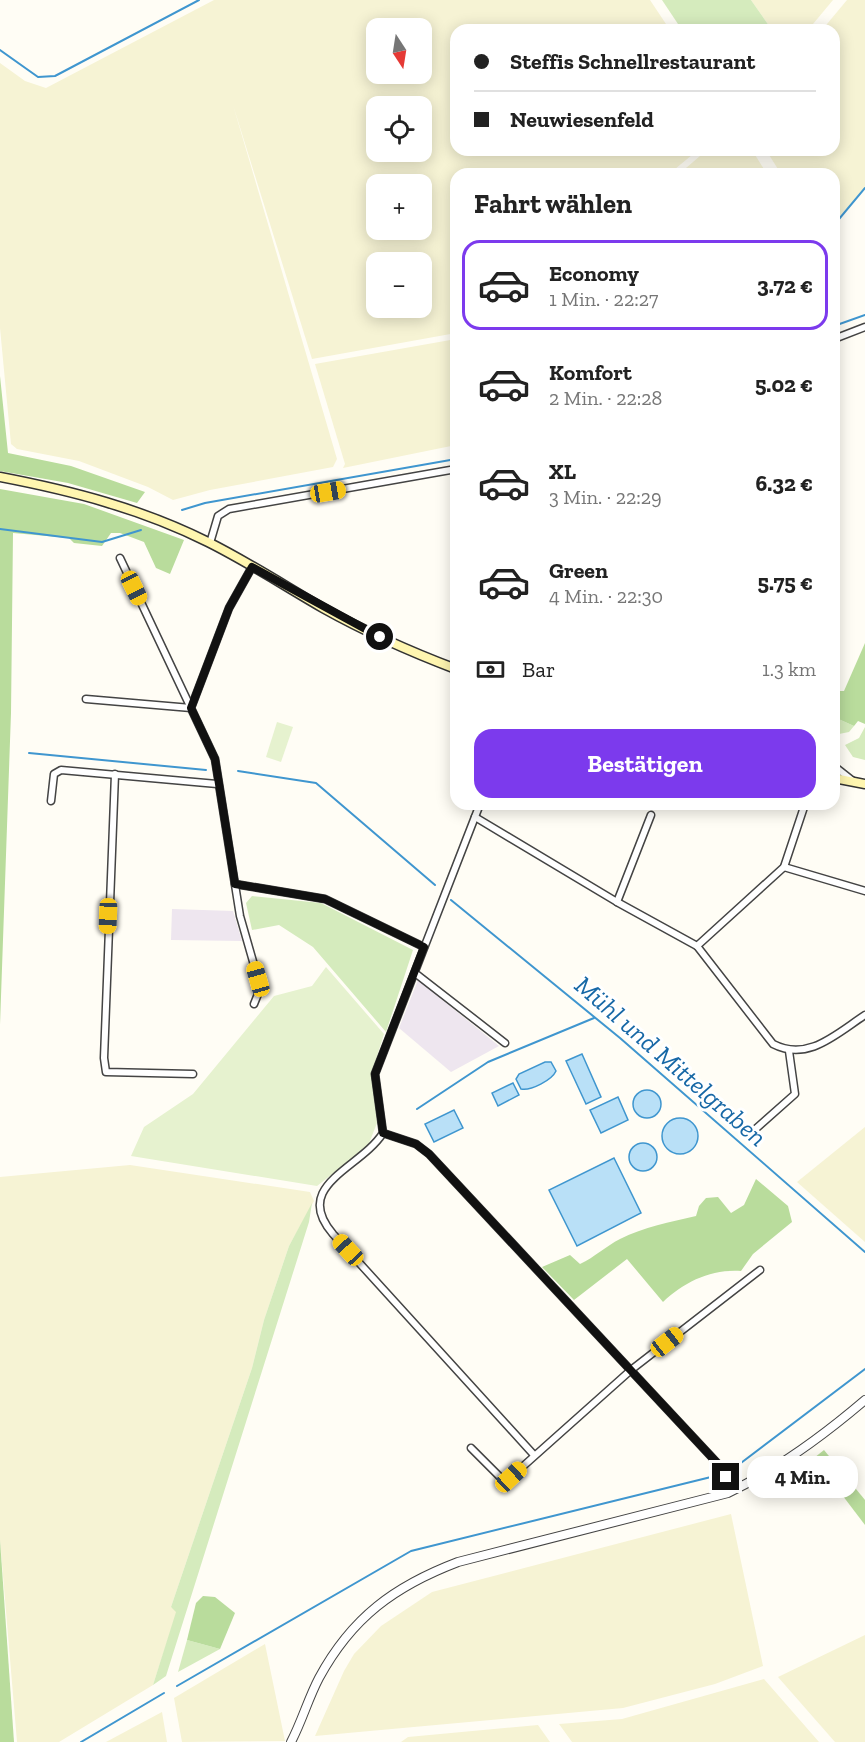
<!DOCTYPE html>
<html lang="de">
<meta charset="utf-8">
<style>
:root{--surface:#fff;--page:#f6f6f6;--text:#222;--muted:#767676;--line:#e0e0e0;--accent:#7c3aed}
body{margin:0;font-family:"Zilla Slab",serif;background:var(--page);color:var(--text);height:100vh;display:flex;flex-direction:column;font-size:22px;white-space:nowrap}
*{box-sizing:border-box;margin:0}
p{font-size:20px;color:var(--muted)}
.icon{flex:none;width:33px;height:33px;fill:none;stroke:currentColor;stroke-width:2;stroke-linecap:round;stroke-linejoin:round}
.map{position:relative;flex:1;overflow:hidden}
.side{position:absolute;left:450px;top:168px;width:390px;height:642px;display:flex;flex-direction:column;background:var(--surface);border-radius:18px;box-shadow:0 3px 15px #0003}
.side>*{flex:none}
.banner{position:absolute;left:450px;top:24px;width:390px;height:132px;border-radius:18px;box-shadow:0 3px 15px #0003;display:grid;align-content:center;height:132px;padding:0 24px;background:var(--surface)}
.needle{width:39px;rotate:168deg}
.controls{position:absolute;left:366px;top:18px;display:grid;gap:12px}
.controls a{display:grid;place-items:center;width:66px;height:66px;border-radius:12px;background:var(--surface);box-shadow:0 3px 15px #0003;font-size:30px}
.end{position:absolute;width:27px;height:27px;margin:-14px;border:8px solid #111;background:#fff;box-shadow:0 0 0 3px #fff}
.from{border-radius:50%}
.bubble{position:absolute;height:42px;border-radius:18px;background:var(--surface);box-shadow:0 3px 15px #0003;font-size:20px;font-weight:700;line-height:42px;text-align:center}
.car{position:absolute;width:18px;height:36px;margin:-18px -9px;border-radius:8px;box-shadow:0 0 4px 2px #0007;background:linear-gradient(#f5c518 24%,#345 0 40%,#f5c518 0 76%,#345 0 86%,#f5c518 0)}
.banner b{display:flex;align-items:center;gap:21px;height:57px;font-size:22px}
.banner b+b{border-top:2px solid var(--line)}
.banner i{width:15px;height:15px;background:var(--text)}
ul{padding:0;list-style:none}
li{display:flex;align-items:center;gap:18px;height:90px;margin:0 12px 9px;padding:0 12px;border:3px solid transparent;border-radius:18px}
li div{flex:1}
li b{display:block;font-size:22px}
li em{font-style:normal;font-weight:700}
li.active{border-color:var(--accent)}
li>.icon{width:54px;height:54px;stroke-width:1.5}
h2{padding:0 24px;font-size:27px;line-height:72px}
.pay{display:flex;align-items:center;gap:15px;height:66px;padding:0 24px;font-size:22px}
.pay p{margin-inline-start:auto}
.cta{display:flex;gap:12px;margin-top:auto;padding:12px 24px}
.cta a{flex:1;height:69px;border-radius:18px;background:var(--accent);color:#fff;font-size:24px;font-weight:700;line-height:69px;text-align:center}
.map>svg:first-child{display:block}
.industrial{fill:#eee6ef}
.farmland{fill:#f6f3d4;fill-rule:evenodd}
.green{fill:#d5ebbd}
.forest{fill:#b9dc9c}
.pitch{fill:#e6f2cf}
.water{fill:#b9e0f7;stroke:#3f96cf;stroke-width:1.5}
.lines{fill:none;stroke-linecap:round;stroke-linejoin:round}
.stream{stroke:#3f96cf;stroke-width:2}
.minor-casing{stroke:#444;stroke-width:9}
.tertiary-casing{stroke:#444;stroke-width:10}
.secondary-casing{stroke:#333;stroke-width:11}
.minor{stroke:#fff;stroke-width:6}
.tertiary{stroke:#fff;stroke-width:8}
.secondary{stroke:#fff6b0;stroke-width:8}
.route{stroke:#111;stroke-width:8}
.labels{text-anchor:middle;dominant-baseline:central;stroke-width:6;stroke-linejoin:round;paint-order:stroke}
.water-label{font-size:26px;font-style:italic;fill:#1768a6;stroke:#fff}
</style>
<div class="map">
<svg width="865" height="1742" viewBox="0 0 865 1742">
<rect width="100%" height="100%" fill="#fffdf5"/>
<g class="industrial">
<path d="M172 909 233 911 242 941 171 940Z"/>
<path d="M418 980 499 1046 451 1072 399 1028Z"/>
</g>
<g class="farmland">
<path d="M214 0H650L670 30H456V150H698L669 174H456V333L312 359 233 105 337 459 333 467 210 490 173 500 148 487 79 461 17 449 11 444 0 328V63L25 81 46 88ZM422 28V74H376V28ZM422 106V152H376V106ZM422 184V230H376V184ZM422 262V308H376V262Z"/>
<path d="M751 0H833L808 30H772Z"/>
<path d="M847 0H865V187L834 223V174H781L766 150H834V30H822Z"/>
<path d="M707 150H752L767 174H679Z"/>
<path d="M456 339V445L343 468 345 464 315 364Z"/>
<path d="M865 1127V1242L797 1182Z"/>
<path d="M130 1165 310 1192 314 1201 289 1246 264 1320 252 1368 171 1607 177 1611 153 1685 59 1742H17L0 1540V1177Z"/>
<path d="M731 1514 763 1666 715 1684 623 1708 315 1736 344 1671 354 1654 381 1626 432 1592Z"/>
<path d="M865 1635V1742H835L778 1677Z"/>
<path d="M265 1644 285 1741 182 1742 174 1698Z"/>
<path d="M764 1679 819 1742H572L559 1724 622 1719Z"/>
<path d="M162 1712 167 1742H106Z"/>
<path d="M538 1725 550 1742H401L408 1737Z"/>
</g>
<g class="green">
<path d="M662 0H751L772 30H682Z"/>
<path d="M834 717 854 726 849 732 834 735Z"/>
<path d="M865 727V760L853 757 845 745 859 738Z"/>
<path d="M252 896 321 903 413 950 386 1032 313 947 279 925 252 930 246 903Z"/>
<path d="M312 1203 309 1222 166 1676 153 1685 176 1612 171 1607 252 1368 264 1320 289 1246Z"/>
<path d="M187 1640 220 1649 178 1672Z"/>
</g>
<g class="forest">
<path d="M0 376 8 453 71 466 145 492 137 503 68 483 0 471Z"/>
<path d="M0 489 84 504 184 540 170 574 156 568 144 542 120 533H111L102 546 74 543 69 538 13 533 11 713 0 1025Z"/>
<path d="M865 643V724L858 721 854 726 834 717V691H844Z"/>
<path d="M756 1179 788 1206 792 1222 753 1254 741 1271C711 1269 684 1282 663 1302L627 1259 574 1300 542 1267 570 1255 580 1264C595 1257 606 1246 620 1239 644 1227 670 1222 696 1216L699 1206 706 1198 718 1197 731 1213 744 1205Z"/>
<path d="M824 1450 865 1500V1525L814 1458Z"/>
<path d="M0 1540 14 1742H0Z"/>
<path d="M203 1596 215 1597 235 1613 220 1649 187 1640 196 1603Z"/>
</g>
<g class="pitch">
<path d="M277 722 293 727 281 762 266 757Z"/>
<path d="M326 967 384 1034 372 1072 377 1123 368 1146 317 1186 131 1156 144 1127 193 1094 274 996 312 986Z"/>
</g>
<g class="water">
<path d="M582 1054 601 1097 586 1104 566 1061Z"/>
<path d="M545 1062H551L556 1071C552 1080 531 1091 521 1089L516 1079 519 1074Z"/>
<path d="M513 1083 519 1095 498 1106 492 1093Z"/>
<circle cx="647" cy="1104" r="14"/>
<path d="M618 1097 628 1120 601 1133 590 1110Z"/>
<path d="M454 1110 463 1128 434 1142 425 1124Z"/>
<circle cx="680" cy="1136" r="18"/>
<circle cx="643" cy="1157" r="14"/>
<path d="M614 1158 641 1213 577 1246 549 1190Z"/>
</g>
<g class="lines">
<g class="stream">
<path d="M0 50 38 77 55 76 199 0"/>
<path d="M834 225 865 188"/>
<path d="M834 326 865 315"/>
<path d="M182 510 205 503 456 459"/>
<path d="M0 529 102 542 141 530"/>
<path d="M29 753 206 770"/>
<path d="M238 771 316 783 435 885"/>
<path d="M451 900 620 1038 865 1252"/>
<path d="M417 1109 488 1062 594 1018"/>
<path d="M177 1686 411 1551 711 1477 733 1469 865 1369"/>
<path d="M81 1742 164 1693"/>
</g>
<defs>
<g id="minor">
<path d="M834 339 865 327"/>
<path d="M210 543 218 516 229 509 456 469"/>
<path d="M120 558 215 759 240 916 258 979V994L254 1004"/>
<path d="M86 699 191 708"/>
<path d="M191 708 229 608 252 567"/>
<path d="M834 766 853 781"/>
<path d="M115 774 104 1058 106 1072 193 1074"/>
<path d="M51 801 54 774 61 770 217 784"/>
<path d="M480 804 375 1074 383 1133C360 1169 291 1185 333 1234L534 1455"/>
<path d="M475 817 617 902 697 946 784 867 805 804"/>
<path d="M784 867 865 891"/>
<path d="M235 884 325 899 424 947"/>
<path d="M617 902 651 815"/>
<path d="M697 946 773 1044C808 1062 836 1034 865 1015"/>
<path d="M415 973 505 1043"/>
<path d="M383 1133 416 1144 429 1154 720 1466 727 1478"/>
<path d="M751 1133 795 1094 789 1051"/>
<path d="M471 1448 502 1479 511 1477 631 1370 760 1270"/>
</g>
<path id="tertiary" d="M291 1742C302 1721 308 1699 319 1678 352 1617 395 1586 458 1562L728 1493C776 1470 824 1435 865 1400"/>
<g id="secondary">
<path d="M0 477C73 491 142 509 208 542 248 562 285 586 323 608 366 632 411 652 456 669"/>
<path d="M834 778 865 784"/>
</g>
</defs>
<use href="#minor" class="minor-casing"/>
<use href="#tertiary" class="tertiary-casing"/>
<use href="#secondary" class="secondary-casing"/>
<use href="#minor" class="minor"/>
<use href="#tertiary" class="tertiary"/>
<use href="#secondary" class="secondary"/>
</g>
<g class="lines">
<path class="route" d="M380 637 252 567 229 608 191 708 215 759 235 884 325 899 424 947 375 1074 383 1133 416 1144 429 1154 720 1466 726 1477"/>
</g>
<g class="labels">
<g class="water-label">
<text transform="translate(671 1061) rotate(41)">Mühl und Mittelgraben</text>
</g>
</g>
</svg>
<div class="controls">
<a><svg class="needle" viewBox="-14 -14 28 28"><path d="M0-13l5 13h-10z" fill="#e53935"/><path d="M0 13l5-13h-10z" fill="#767676"/></svg></a>
<a><svg class="icon" aria-label="locate" viewBox="0 0 24 24"><circle cx="12" cy="12" r="6"/><path d="M12 2v4M12 18v4M2 12h4M18 12h4"/></svg></a>
<a>+</a>
<a>−</a>
</div>
<i class="end from" style="left:380px;top:637px"></i>
<i class="end" style="left:726px;top:1477px"></i>
<div class="bubble" style="left:747px;top:1456px;width:111px">4 Min.</div>
<i class="car" style="left:328px;top:492px;rotate:80deg"></i>
<i class="car" style="left:134px;top:588px;rotate:154deg"></i>
<i class="car" style="left:108px;top:916px;rotate:182deg"></i>
<i class="car" style="left:258px;top:979px;rotate:344deg"></i>
<i class="car" style="left:348px;top:1250px;rotate:317deg"></i>
<i class="car" style="left:667px;top:1342px;rotate:52deg"></i>
<i class="car" style="left:511px;top:1477px;rotate:47deg"></i>
<div class="banner">
<b><i class="from"></i>Steffis Schnellrestaurant</b>
<b><i></i>Neuwiesenfeld</b>
</div>
<section class="side">
<h2>Fahrt wählen</h2>
<ul>
<li class="active"><svg class="icon" aria-label="car" viewBox="0 0 24 24"><path d="M5 17H2v-5l4-1 3-4h7l3 4 3 1v5h-3M9 17h6M6 11h13"/><circle cx="7" cy="17" r="2"/><circle cx="17" cy="17" r="2"/></svg><div><b>Economy</b><p>1 Min. · 22:27</p></div><em>3.72 €</em></li>
<li><svg class="icon" aria-label="car" viewBox="0 0 24 24"><path d="M5 17H2v-5l4-1 3-4h7l3 4 3 1v5h-3M9 17h6M6 11h13"/><circle cx="7" cy="17" r="2"/><circle cx="17" cy="17" r="2"/></svg><div><b>Komfort</b><p>2 Min. · 22:28</p></div><em>5.02 €</em></li>
<li><svg class="icon" aria-label="car" viewBox="0 0 24 24"><path d="M5 17H2v-5l4-1 3-4h7l3 4 3 1v5h-3M9 17h6M6 11h13"/><circle cx="7" cy="17" r="2"/><circle cx="17" cy="17" r="2"/></svg><div><b>XL</b><p>3 Min. · 22:29</p></div><em>6.32 €</em></li>
<li><svg class="icon" aria-label="car" viewBox="0 0 24 24"><path d="M5 17H2v-5l4-1 3-4h7l3 4 3 1v5h-3M9 17h6M6 11h13"/><circle cx="7" cy="17" r="2"/><circle cx="17" cy="17" r="2"/></svg><div><b>Green</b><p>4 Min. · 22:30</p></div><em>5.75 €</em></li>
</ul>
<div class="pay"><svg class="icon" aria-label="cash" viewBox="0 0 24 24"><path d="M3 7h18v10H3z"/><circle cx="12" cy="12" r="2"/></svg>Bar<p>1.3 km</p></div>
<div class="cta"><a>Bestätigen</a></div>
</section>
</div>
